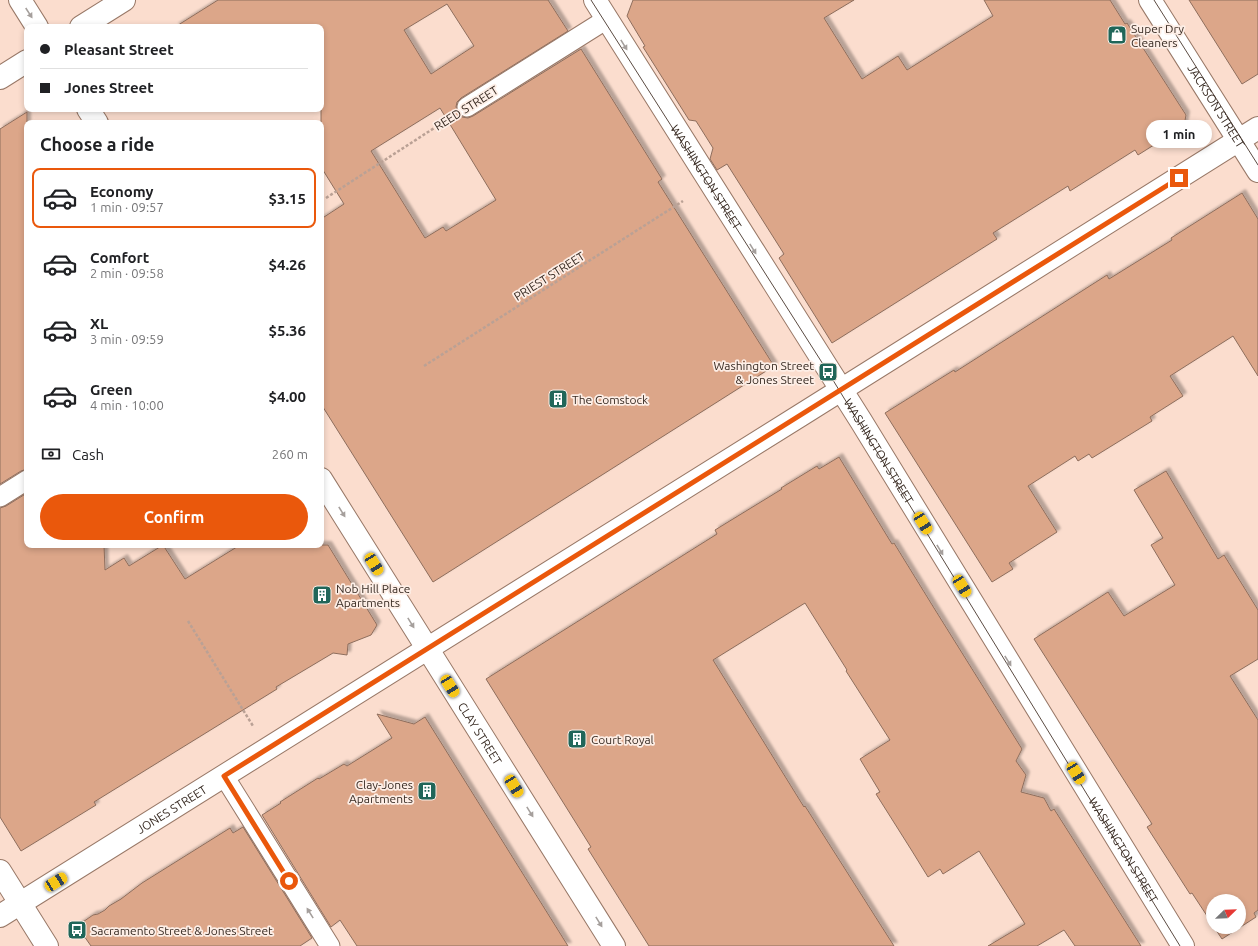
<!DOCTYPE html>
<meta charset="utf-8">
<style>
:root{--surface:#fff;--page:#f6f6f6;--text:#202124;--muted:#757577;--line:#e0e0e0;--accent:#ea580c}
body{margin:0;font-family:Ubuntu,sans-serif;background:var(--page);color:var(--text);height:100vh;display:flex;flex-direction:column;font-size:15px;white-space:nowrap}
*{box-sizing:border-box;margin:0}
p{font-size:13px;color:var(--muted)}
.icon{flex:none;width:22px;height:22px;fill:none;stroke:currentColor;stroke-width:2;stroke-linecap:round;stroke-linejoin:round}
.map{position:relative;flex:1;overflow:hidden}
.drawer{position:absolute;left:24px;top:120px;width:300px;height:428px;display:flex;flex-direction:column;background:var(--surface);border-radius:8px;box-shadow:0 2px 6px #0003}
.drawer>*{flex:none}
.guide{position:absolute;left:24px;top:24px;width:300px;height:88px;border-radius:8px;box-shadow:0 2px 6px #0003;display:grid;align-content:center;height:88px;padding:0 16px;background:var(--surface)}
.needle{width:26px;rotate:67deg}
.fabs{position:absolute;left:1206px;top:894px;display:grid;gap:8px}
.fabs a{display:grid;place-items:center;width:40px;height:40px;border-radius:50%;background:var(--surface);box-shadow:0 2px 6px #0003;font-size:20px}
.end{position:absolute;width:18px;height:18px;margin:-9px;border:5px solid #ea580c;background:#fff;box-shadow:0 0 0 2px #fff}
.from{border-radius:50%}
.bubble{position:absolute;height:28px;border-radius:14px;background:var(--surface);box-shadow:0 2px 6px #0003;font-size:13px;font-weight:700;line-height:28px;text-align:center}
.car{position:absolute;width:12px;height:24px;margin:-12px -6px;border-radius:5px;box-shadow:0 0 3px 1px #0007;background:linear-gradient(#f5c518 24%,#345 0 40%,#f5c518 0 76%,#345 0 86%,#f5c518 0)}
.guide b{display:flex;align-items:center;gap:14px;height:38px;font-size:15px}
.guide b+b{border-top:1px solid var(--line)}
.guide i{width:10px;height:10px;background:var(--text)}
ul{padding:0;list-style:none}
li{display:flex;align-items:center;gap:12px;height:60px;margin:0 8px 6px;padding:0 8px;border:2px solid transparent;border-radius:8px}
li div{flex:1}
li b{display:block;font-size:15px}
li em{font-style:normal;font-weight:700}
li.selected{border-color:var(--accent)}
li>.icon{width:36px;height:36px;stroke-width:1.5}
h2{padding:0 16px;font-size:18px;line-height:48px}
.pay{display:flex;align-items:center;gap:10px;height:44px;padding:0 16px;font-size:15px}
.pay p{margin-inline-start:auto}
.cta{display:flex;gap:8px;margin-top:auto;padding:8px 16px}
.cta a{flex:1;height:46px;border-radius:24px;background:var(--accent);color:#fff;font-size:16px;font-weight:700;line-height:46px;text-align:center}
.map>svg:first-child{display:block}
.building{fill:#dca689;stroke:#8e6e5d;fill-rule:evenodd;filter:url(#shadow)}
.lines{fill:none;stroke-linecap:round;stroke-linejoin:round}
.lane-casing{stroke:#987867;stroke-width:21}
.street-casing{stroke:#987867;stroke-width:24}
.secondary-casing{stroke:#987867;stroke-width:24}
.path{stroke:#baa195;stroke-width:2.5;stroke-dasharray:3 2;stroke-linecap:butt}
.lane{stroke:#fff;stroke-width:19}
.street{stroke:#fff;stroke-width:22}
.secondary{stroke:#fff;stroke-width:22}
.tram{stroke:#5b4b42;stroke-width:1}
.oneway{fill:#a59f9c}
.route{stroke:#ea580c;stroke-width:5}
.labels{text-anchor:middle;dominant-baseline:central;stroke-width:3.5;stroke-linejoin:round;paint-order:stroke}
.poi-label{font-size:12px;fill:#372a22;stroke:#fdeee6;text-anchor:start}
.street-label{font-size:12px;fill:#372a22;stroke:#fdeee6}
</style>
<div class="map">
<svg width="1258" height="946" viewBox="0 0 1258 946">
<defs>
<filter id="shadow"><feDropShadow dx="3.5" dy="-3.5" stdDeviation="1" flood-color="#0004"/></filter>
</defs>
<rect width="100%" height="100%" fill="#fbddce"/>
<g class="building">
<path d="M218 0H548L568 31 461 98 457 102 456 107 458 112 462 117 468 118 473 116 581 49 662 179 658 182 774 366 433 582 321 404V219L344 204 321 167V27H175ZM447 4 474 46 431 74 404 30ZM440 108 496 200 446 231 443 227 425 238 371 151Z"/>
<path d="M633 0H854L824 18 862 79 898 56 907 70 993 16 984 0H1110L1125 24 1127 23 1186 115 1184 126 1138 155 1135 150 1070 191 1068 186 993 233 997 239 832 343 779 258 784 254 727 164 717 170 710 159 713 148 696 121 689 120 643 47 645 46 627 16Z"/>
<path d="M1189 0H1258V74L1242 84Z"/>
<path d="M27 112V469L21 471 0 484V129Z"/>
<path d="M1242 193 1258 219V376L1233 336 1170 376 1183 396 1150 417 1152 421 1092 458 1089 454 1078 461 1075 456 1028 486 1057 532 1009 563 1013 569 992 582 885 413 954 370 955 372 1107 275 1109 279 1172 240 1171 238Z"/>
<path d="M839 457 892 544 894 543 934 608 1022 749 1016 761 1026 775 1021 792 1044 798 1051 811 1054 809 1141 946H1075L1064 930 1037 946H988L1025 924 979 851 943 874 940 869 928 877 912 851 876 794 880 792 860 759 890 740 846 671 847 670 805 603 713 660 804 807 805 806 894 946H649L588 849 591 847 486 679 717 534 715 530 782 489 781 488 817 466 819 469Z"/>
<path d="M1166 471 1218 559 1224 555 1258 610V659L1230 676 1258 720V910L1254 913 1256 917 1222 939 1214 927H1239V901H1213V925L1192 893 1190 894 1147 827 1152 824 1034 639 1108 592 1124 616 1175 585 1151 545 1163 538 1134 490Z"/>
<path d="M27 493V545H104L105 570 124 558 129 566 163 545 185 579 240 545H328L377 625 371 635 348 644 347 655 333 653 276 687 277 689 94 802 96 805 21 851 0 817V508L6 506Z"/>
<path d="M377 714 414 724 425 717 568 946H357L340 920 331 927 262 815 281 803 280 802 318 778 319 779 344 764 347 766 392 738Z"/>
<path d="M243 827 312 938 300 946H91L77 926 93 915 98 914 105 910 109 906 121 899 142 883 230 828 233 833Z"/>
</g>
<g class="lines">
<defs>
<g id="lane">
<path d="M467 107 607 19"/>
<path d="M0 497 27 480"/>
<path d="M224 776 330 946"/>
</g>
<g id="street">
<path id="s1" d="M595 0 861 421 1183 946"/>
<path id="s2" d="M1150 0 1258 171"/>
<path d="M81 27 124 0"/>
<path d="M0 78 27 61"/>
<path id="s3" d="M0 916 801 415 1258 128"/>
</g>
<g id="secondary">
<path d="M20 0 37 27"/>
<path d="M88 109 97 123"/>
<path id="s4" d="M321 479 614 946"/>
<path d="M0 871 47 946"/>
</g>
</defs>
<use href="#lane" class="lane-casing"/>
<use href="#street" class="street-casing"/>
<use href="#secondary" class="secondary-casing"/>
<g class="path">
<path d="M326 198 445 121"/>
<path d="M424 366 683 201"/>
<path d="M188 621 253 726"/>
</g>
<use href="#lane" class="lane"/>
<use href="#street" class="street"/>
<use href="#secondary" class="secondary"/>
<g class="tram">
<path d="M591 0 828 372 1180 946"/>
<path d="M1154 0 1258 165"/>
</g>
</g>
<defs><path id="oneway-solid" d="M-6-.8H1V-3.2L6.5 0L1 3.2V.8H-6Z"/></defs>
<g class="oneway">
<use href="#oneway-solid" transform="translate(29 13) rotate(57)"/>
<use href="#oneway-solid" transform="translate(624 45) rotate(58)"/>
<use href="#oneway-solid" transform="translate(753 249) rotate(58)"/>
<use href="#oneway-solid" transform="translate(342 512) rotate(58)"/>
<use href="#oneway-solid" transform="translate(940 550) rotate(59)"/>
<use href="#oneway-solid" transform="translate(411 623) rotate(58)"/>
<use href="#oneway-solid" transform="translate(1008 661) rotate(58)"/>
<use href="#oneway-solid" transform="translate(530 812) rotate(58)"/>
<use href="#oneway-solid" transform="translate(310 913) rotate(-122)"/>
<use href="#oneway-solid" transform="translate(599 922) rotate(58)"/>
</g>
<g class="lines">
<path class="route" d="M289 881 224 776 1179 178"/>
</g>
<defs>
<symbol id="shop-square" viewBox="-11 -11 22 22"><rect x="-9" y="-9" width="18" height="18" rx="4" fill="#206659" stroke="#fdeee6"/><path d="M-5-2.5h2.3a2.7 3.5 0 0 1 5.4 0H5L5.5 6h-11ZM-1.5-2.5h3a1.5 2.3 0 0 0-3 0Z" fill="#fff"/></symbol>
<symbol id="bus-square" viewBox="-11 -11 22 22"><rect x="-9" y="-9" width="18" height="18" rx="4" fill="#206659" stroke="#fdeee6"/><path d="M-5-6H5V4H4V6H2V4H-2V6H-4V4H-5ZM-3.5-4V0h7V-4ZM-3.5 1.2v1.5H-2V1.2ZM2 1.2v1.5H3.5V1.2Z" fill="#fff"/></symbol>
<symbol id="building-square" viewBox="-11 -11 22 22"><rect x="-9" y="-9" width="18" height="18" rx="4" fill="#206659" stroke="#fdeee6"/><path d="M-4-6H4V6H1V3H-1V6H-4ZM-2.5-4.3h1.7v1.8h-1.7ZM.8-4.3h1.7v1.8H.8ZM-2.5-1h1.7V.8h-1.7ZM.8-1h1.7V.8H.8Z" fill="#fff"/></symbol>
</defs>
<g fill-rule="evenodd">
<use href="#shop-square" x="1106" y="24" width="22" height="22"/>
<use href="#bus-square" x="817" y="361" width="22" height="22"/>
<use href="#building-square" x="547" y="388" width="22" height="22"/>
<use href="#building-square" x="311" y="584" width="22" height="22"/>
<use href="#building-square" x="566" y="728" width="22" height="22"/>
<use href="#building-square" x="416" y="780" width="22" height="22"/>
<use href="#bus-square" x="66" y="919" width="22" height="22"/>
</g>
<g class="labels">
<g class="poi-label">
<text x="1131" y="28">Super Dry<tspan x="1131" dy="14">Cleaners</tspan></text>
<text x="814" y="365" text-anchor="end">Washington Street<tspan x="814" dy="14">&amp; Jones Street</tspan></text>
<text x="572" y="399">The Comstock</text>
<text x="336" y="588">Nob Hill Place<tspan x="336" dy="14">Apartments</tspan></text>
<text x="591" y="739">Court Royal</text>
<text x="413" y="784" text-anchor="end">Clay-Jones<tspan x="413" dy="14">Apartments</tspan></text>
<text x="91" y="930">Sacramento Street &amp; Jones Street</text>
</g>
<g class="street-label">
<text stroke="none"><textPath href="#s2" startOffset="125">JACKSON STREET</textPath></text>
<text transform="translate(466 108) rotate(-32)">REED STREET</text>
<text stroke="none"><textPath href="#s1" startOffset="209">WASHINGTON STREET</textPath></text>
<text transform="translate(549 276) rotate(-32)">PRIEST STREET</text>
<text stroke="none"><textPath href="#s1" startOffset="533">WASHINGTON STREET</textPath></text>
<text stroke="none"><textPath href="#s4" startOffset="300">CLAY STREET</textPath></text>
<text stroke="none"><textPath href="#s3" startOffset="202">JONES STREET</textPath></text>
<text stroke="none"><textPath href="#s1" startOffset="1001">WASHINGTON STREET</textPath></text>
</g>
</g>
</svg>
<div class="fabs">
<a><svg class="needle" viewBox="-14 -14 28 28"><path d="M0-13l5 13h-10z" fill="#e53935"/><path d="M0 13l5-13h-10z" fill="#757577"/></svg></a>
</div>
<i class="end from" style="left:289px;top:881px"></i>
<i class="end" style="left:1179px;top:178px"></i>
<div class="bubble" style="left:1146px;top:120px;width:66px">1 min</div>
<i class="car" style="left:923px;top:523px;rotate:148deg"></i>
<i class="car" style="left:374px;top:564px;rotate:148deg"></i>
<i class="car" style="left:962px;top:586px;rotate:148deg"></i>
<i class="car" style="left:450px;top:686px;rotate:148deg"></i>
<i class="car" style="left:1076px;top:773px;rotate:148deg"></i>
<i class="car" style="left:514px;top:786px;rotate:148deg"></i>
<i class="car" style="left:56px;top:882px;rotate:58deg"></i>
<div class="guide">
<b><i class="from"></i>Pleasant Street</b>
<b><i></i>Jones Street</b>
</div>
<section class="drawer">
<h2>Choose a ride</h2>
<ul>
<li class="selected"><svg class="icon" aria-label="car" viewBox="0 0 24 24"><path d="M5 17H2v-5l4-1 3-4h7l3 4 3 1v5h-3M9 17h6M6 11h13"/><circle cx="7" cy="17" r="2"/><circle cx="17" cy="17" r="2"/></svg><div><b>Economy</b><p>1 min · 09:57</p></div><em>$3.15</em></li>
<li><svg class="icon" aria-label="car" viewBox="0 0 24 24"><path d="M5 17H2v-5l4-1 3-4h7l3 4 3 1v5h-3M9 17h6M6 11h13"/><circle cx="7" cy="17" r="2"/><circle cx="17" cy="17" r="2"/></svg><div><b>Comfort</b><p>2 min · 09:58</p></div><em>$4.26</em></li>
<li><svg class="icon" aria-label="car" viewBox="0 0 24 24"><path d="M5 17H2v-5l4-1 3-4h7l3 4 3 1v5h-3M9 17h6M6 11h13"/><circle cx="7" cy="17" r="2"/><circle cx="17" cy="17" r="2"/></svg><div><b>XL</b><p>3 min · 09:59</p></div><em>$5.36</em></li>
<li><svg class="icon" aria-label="car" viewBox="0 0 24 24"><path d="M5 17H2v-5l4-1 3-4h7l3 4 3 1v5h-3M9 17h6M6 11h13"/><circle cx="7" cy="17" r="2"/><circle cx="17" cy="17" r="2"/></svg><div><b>Green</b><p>4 min · 10:00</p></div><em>$4.00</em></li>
</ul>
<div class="pay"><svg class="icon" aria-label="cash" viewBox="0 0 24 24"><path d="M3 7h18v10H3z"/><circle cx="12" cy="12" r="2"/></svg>Cash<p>260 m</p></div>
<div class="cta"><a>Confirm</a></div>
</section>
</div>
